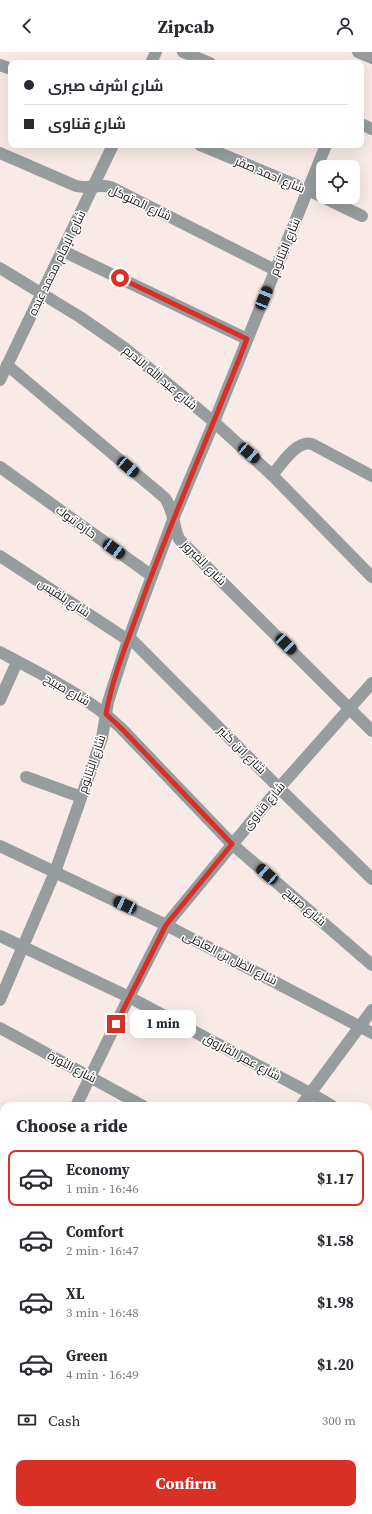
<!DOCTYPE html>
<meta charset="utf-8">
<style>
:root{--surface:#fff;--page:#f7f7f7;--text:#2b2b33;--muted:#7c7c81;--line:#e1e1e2;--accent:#d93025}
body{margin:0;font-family:"Source Serif 4",Cairo,serif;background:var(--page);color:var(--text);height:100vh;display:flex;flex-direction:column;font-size:15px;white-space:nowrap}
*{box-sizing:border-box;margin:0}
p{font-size:13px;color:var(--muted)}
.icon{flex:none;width:22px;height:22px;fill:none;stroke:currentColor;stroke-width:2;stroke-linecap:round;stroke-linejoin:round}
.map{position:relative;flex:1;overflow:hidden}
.panel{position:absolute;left:0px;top:1050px;width:372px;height:412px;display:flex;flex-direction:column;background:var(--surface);border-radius:12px 12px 0 0;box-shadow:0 4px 16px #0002}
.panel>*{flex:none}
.guide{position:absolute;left:8px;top:8px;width:356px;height:88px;border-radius:8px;box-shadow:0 4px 16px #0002;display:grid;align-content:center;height:88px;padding:0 16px;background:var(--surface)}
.fabs{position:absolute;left:316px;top:108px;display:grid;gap:8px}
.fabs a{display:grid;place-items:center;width:44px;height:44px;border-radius:8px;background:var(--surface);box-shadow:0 4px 16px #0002;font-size:20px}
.end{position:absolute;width:18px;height:18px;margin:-9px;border:5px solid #d93025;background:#fff;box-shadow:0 0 0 2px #fff}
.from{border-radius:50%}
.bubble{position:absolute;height:28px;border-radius:8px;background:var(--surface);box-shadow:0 4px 16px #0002;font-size:13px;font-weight:700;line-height:28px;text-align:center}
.car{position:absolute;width:12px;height:24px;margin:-12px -6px;border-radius:5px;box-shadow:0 0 3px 1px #0007;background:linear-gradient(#222 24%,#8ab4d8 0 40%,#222 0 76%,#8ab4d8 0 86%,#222 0)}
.guide b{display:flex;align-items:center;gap:14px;height:38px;font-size:15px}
.guide b+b{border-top:1px solid var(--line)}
.guide i{width:10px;height:10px;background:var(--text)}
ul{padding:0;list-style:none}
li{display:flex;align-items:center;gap:12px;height:56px;margin:0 8px 6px;padding:0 8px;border:2px solid transparent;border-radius:8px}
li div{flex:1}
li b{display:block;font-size:15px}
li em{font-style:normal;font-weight:700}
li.current{border-color:var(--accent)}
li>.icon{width:36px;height:36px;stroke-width:1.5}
h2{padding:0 16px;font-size:18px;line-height:48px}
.pay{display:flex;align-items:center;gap:10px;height:44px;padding:0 16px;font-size:15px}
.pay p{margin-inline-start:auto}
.cta{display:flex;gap:8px;margin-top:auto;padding:8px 16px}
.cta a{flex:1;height:46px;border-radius:8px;background:var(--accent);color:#fff;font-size:16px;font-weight:700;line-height:46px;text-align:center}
header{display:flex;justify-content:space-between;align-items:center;height:52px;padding:0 16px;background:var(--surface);font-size:18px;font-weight:700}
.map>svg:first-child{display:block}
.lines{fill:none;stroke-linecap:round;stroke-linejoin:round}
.street{stroke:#979c9f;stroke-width:12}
.route{stroke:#d93025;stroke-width:5}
.labels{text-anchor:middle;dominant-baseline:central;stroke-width:3;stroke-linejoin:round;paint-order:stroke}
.street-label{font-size:12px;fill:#1a1615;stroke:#fff}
</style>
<header><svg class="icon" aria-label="back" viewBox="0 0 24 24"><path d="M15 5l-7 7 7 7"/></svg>Zipcab<svg class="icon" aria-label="person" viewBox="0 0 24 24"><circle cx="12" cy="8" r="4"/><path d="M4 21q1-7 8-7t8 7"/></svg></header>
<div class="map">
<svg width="372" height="1462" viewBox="0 0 372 1462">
<rect width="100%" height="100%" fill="#f8ebe7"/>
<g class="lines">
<g class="street">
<path d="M183 0 210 11"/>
<path d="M358 0 372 6"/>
<path d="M151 11 156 0"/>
<path d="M0 13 11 17"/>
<path d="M361 72 372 77"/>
<path d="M200 93 308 138 362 164"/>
<path d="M0 101 76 134C89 137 97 132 111 135L275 218"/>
<path d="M63 199 247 287"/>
<path d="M0 216 80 265 126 297 214 370 272 423 372 525"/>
<path d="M7 313 165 446C174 459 173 473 179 487L372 679"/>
<path d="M0 328 113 93"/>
<path d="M0 415 152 524"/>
<path d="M272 423C282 412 296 388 312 392L372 424"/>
<path d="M0 504 128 588"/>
<path d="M129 585 279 736 372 827"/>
<path d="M0 600C41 622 87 644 121 676L232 792 372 913"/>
<path d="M0 648 17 610"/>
<path d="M26 725 81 745"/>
<path d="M0 794 166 873 372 981"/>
<path d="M0 884 129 945 310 1041 332 1054"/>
<path d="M0 948 55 820 102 686 108 650 128 588 174 465 214 370 326 93"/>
<path d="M0 976 143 1054"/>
<path d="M76 1054 129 945 166 873 279 736 372 631"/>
<path d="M301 1054 372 958"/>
<path d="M368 1075 372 1078"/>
<path d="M0 1082 4 1084"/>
<path d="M368 1173 372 1175"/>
<path d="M0 1208 4 1210"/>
<path d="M0 1236 4 1223"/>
<path d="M368 1273 372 1275"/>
<path d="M368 1396 372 1388"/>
<path d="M0 1429 4 1431"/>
<path d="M57 1458 65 1462"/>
<path d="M102 1462 104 1458"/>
<path d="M337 1462 339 1458"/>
</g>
</g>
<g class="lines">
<path class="route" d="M116 972 166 873 232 792 121 676 106 662C113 622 130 584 143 546 175 459 213 374 247 287L120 226"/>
</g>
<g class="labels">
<g class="street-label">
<text transform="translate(270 123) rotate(23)">شارع احمد صقر</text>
<text transform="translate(140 151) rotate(25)">شارع المتوكل</text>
<text transform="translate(285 195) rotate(-68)">شارع البتانوم</text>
<text transform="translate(57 211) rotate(-64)">شارع الإمام محمد عبده</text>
<text transform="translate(160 326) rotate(40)">شارع عبد الله النديم</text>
<text transform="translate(76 470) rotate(36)">حارة تبوك</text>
<text transform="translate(204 511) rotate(45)">شارع الفيروز</text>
<text transform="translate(64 546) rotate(33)">شارع بلقيس</text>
<text transform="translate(67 638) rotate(30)">شارع صبيح</text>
<text transform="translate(242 698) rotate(45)">شارع ابن كثير</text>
<text transform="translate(92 712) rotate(-71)">شارع البتانوم</text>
<text transform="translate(264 754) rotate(-50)">شارع قناوى</text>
<text transform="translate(305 855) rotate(41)">شارع صبيح</text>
<text transform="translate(230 906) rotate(27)">شارع الظل بن العاطى</text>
<text transform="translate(242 1005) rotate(28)">شارع عمر الفاروق</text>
<text transform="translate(72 1015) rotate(28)">شارع الثورة</text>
</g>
</g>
</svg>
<div class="fabs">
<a><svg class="icon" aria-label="locate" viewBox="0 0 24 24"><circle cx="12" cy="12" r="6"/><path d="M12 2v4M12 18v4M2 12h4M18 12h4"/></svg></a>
</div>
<i class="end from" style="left:120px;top:226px"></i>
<i class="end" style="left:116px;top:972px"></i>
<div class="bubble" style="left:130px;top:958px;width:66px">1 min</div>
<i class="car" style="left:264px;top:246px;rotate:22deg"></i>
<i class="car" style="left:249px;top:401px;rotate:131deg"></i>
<i class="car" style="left:128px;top:415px;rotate:130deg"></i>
<i class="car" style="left:114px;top:497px;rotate:126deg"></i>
<i class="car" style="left:286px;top:592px;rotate:134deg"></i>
<i class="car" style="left:267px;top:822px;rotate:311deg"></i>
<i class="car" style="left:125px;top:853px;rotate:295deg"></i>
<div class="guide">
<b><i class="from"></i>شارع اشرف صبرى</b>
<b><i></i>شارع قناوى</b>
</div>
<section class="panel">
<h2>Choose a ride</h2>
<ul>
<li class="current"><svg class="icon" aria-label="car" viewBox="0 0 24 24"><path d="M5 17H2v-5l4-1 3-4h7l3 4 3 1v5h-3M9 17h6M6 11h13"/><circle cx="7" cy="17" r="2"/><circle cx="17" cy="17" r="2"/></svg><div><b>Economy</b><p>1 min · 16:46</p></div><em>$1.17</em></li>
<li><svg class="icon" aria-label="car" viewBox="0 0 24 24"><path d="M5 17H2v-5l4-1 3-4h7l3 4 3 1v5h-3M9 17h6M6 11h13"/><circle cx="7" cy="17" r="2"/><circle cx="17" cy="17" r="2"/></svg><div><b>Comfort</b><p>2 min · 16:47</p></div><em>$1.58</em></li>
<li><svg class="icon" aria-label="car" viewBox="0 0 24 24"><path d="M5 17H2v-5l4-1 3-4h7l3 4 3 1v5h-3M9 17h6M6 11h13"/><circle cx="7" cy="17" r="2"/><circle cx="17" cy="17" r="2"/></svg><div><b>XL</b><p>3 min · 16:48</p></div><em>$1.98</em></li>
<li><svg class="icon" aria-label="car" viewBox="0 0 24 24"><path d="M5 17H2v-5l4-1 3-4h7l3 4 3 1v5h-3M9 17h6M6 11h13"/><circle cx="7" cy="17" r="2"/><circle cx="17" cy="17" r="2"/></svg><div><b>Green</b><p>4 min · 16:49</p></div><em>$1.20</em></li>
</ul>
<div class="pay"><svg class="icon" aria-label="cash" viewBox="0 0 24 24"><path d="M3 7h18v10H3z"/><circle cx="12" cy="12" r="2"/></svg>Cash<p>300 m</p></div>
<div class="cta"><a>Confirm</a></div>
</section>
</div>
